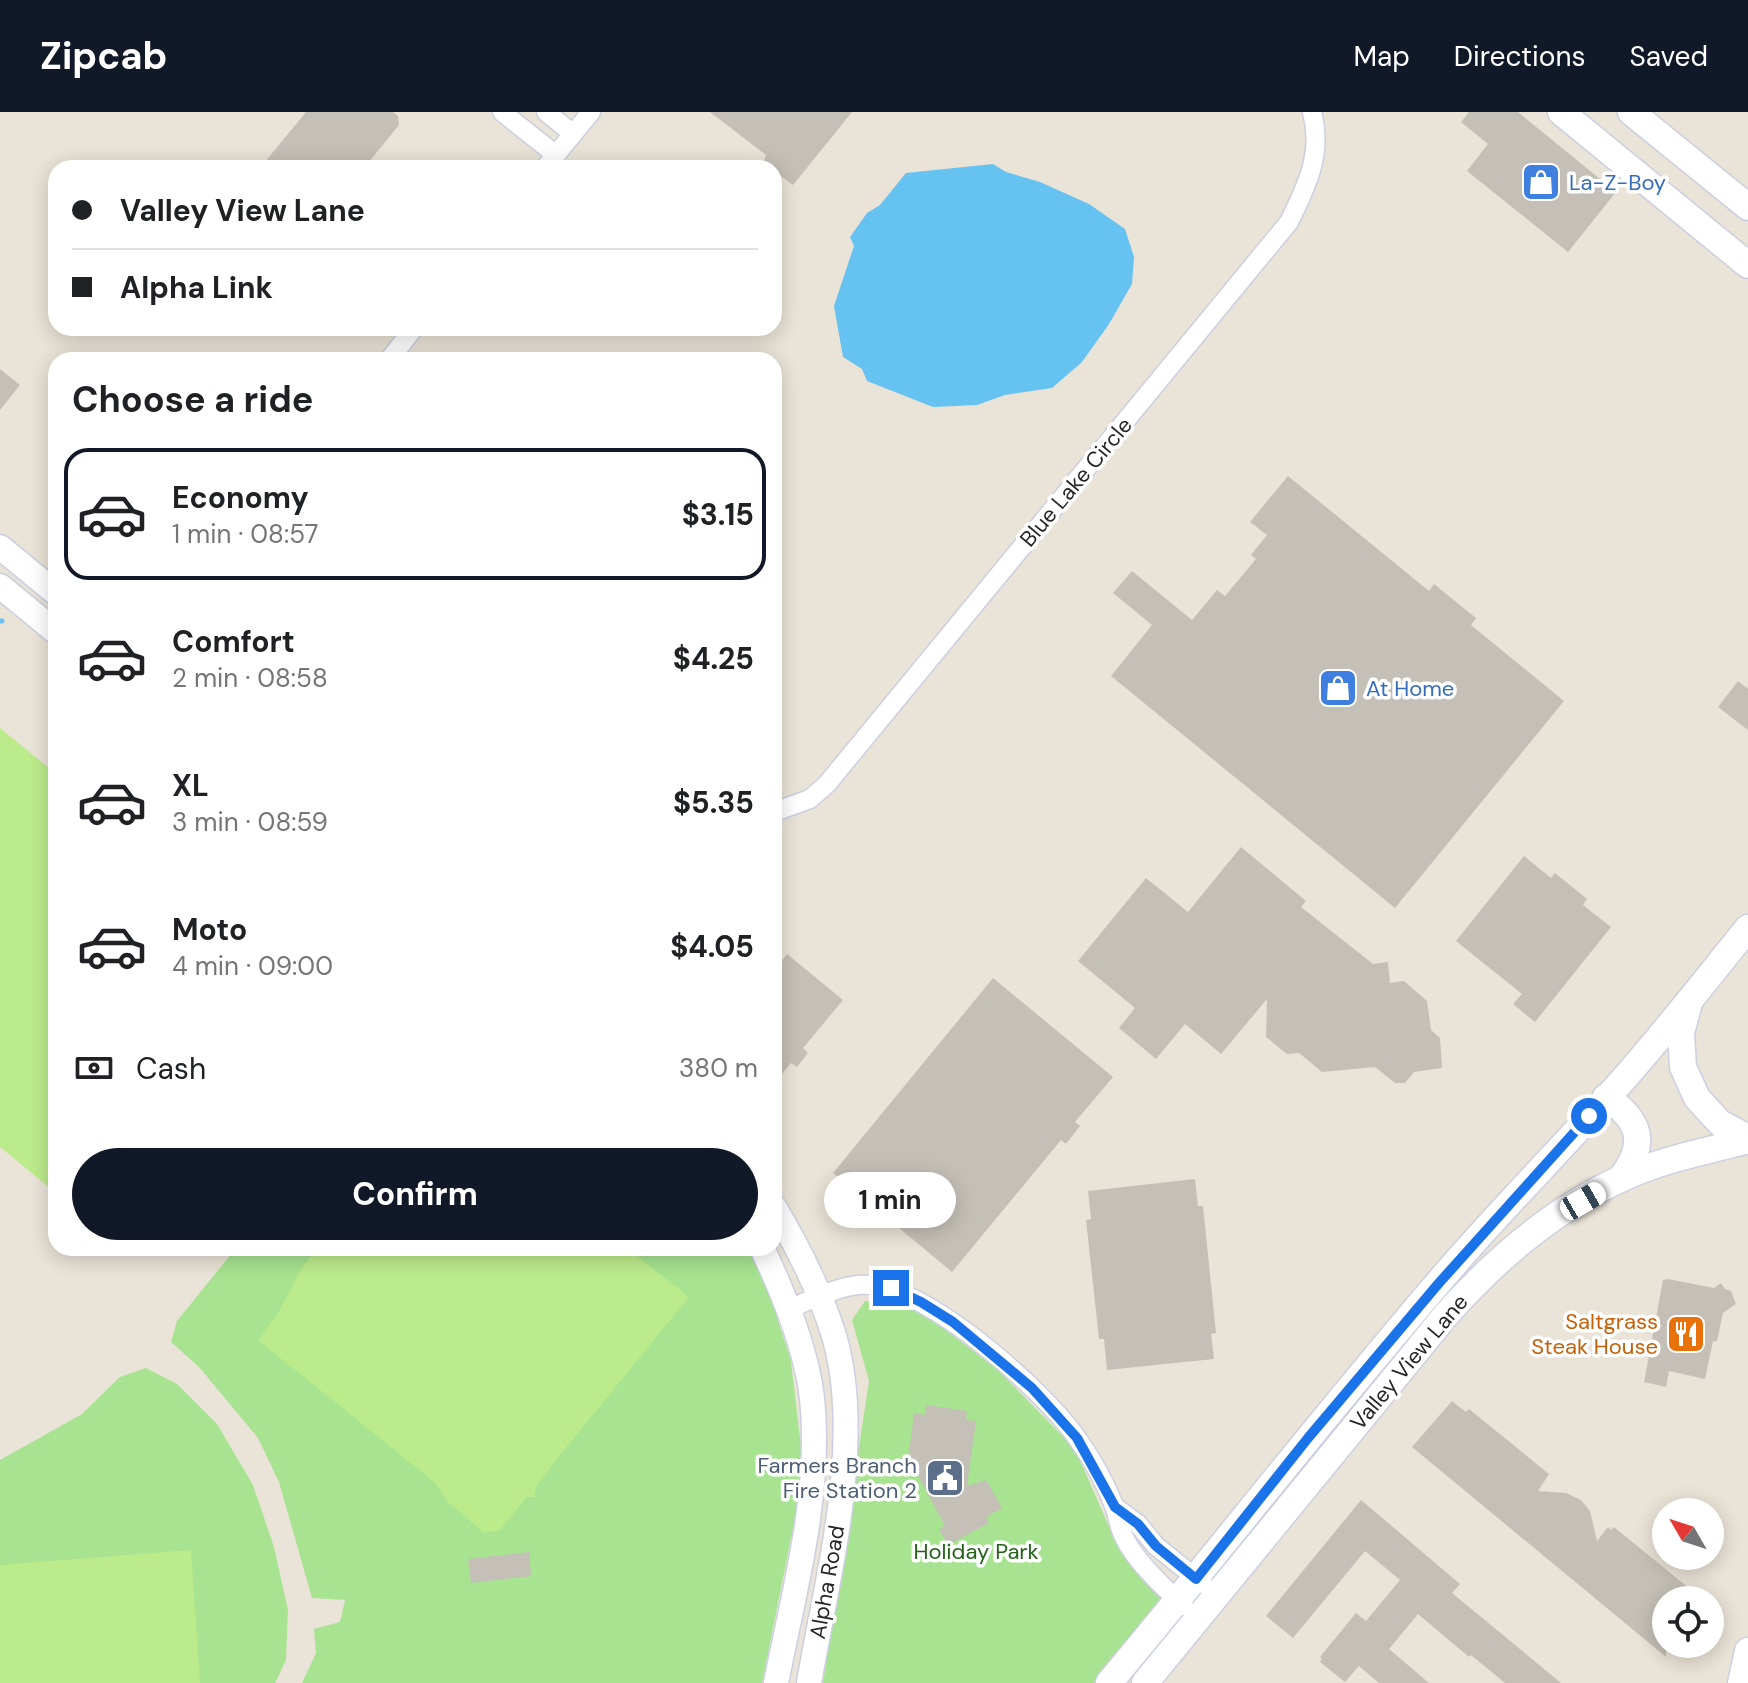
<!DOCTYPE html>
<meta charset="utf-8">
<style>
:root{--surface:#fff;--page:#f2f2f2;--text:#202124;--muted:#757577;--line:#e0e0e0;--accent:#111827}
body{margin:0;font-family:"DM Sans",sans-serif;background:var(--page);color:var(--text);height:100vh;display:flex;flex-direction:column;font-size:30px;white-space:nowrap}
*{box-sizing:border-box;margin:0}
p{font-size:26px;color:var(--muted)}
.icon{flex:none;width:44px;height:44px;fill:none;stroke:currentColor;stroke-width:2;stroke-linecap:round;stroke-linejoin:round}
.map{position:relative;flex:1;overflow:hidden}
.side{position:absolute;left:48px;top:240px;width:734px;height:904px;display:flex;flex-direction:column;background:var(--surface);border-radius:24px;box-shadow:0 4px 20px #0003}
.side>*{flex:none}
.guide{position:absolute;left:48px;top:48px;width:734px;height:176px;border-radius:24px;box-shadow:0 4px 20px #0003;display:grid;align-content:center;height:176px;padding:0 24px;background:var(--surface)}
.needle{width:52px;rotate:309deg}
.fabs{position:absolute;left:1652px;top:1386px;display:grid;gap:16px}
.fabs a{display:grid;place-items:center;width:72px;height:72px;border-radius:50%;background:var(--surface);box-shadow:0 4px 20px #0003;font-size:40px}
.end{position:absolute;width:36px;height:36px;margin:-18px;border:10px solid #1a73e8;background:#fff;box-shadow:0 0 0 4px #fff}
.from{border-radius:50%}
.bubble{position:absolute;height:56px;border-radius:28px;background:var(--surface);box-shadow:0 4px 20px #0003;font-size:26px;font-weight:700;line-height:56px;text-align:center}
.car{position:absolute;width:24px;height:48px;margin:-24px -12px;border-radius:10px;box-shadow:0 0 6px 2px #0007;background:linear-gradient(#fff 24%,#345 0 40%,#fff 0 76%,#345 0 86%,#fff 0)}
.guide b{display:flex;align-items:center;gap:28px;height:76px;font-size:30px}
.guide b+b{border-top:2px solid var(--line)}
.guide i{width:20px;height:20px;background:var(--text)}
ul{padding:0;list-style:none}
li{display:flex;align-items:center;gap:24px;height:132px;margin:0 16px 12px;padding:0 8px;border:4px solid transparent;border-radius:24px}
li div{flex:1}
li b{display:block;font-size:30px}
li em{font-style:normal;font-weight:700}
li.active{border-color:var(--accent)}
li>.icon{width:72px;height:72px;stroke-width:1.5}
h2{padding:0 24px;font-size:36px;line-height:96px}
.pay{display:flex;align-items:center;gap:20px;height:88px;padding:0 24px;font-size:30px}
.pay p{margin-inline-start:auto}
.button{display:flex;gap:16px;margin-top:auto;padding:16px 24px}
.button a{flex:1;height:92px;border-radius:48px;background:var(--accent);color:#fff;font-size:32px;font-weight:700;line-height:92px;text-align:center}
header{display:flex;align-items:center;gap:48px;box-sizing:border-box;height:112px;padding:0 40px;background:var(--accent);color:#fff}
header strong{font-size:38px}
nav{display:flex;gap:44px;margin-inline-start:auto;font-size:28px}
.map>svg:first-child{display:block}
.green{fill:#a7e390}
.pitch{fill:#bceb8b}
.water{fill:#65c2f1}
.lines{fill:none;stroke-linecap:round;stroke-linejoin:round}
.stream{stroke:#65c2f1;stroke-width:5}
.building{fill:#c5c0b7}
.minor-casing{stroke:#cccfe1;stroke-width:21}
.tertiary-casing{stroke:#cccfe1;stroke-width:27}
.secondary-casing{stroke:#cccfe1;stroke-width:29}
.minor{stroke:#fff;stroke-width:18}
.tertiary{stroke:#fff;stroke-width:24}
.secondary{stroke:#fff;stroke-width:26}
.route{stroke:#1a73e8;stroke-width:10}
.labels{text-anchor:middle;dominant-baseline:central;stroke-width:7;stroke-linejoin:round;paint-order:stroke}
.shop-label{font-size:22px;fill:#366cbe;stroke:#fff;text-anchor:start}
.street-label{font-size:22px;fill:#262626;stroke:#fff}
.food-label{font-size:22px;fill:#c56008;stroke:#fff;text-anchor:end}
.service-label{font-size:22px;fill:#4e5e75;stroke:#fff;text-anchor:end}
.park-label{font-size:22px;fill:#216317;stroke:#fff}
</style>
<header>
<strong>Zipcab</strong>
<nav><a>Map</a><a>Directions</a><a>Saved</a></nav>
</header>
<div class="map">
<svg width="1748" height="1571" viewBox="0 0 1748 1571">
<rect width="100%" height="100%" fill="#eae3d7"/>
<g class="green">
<path d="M236 1136H749L758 1147 791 1249 804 1361 762 1571H302L316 1541 314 1517 340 1510 345 1488 312 1486 279 1370 258 1326 199 1255 171 1230 177 1209Z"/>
<path d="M865 1189 917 1196 998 1258 1075 1337 1117 1433 1164 1486 1094 1571H823L869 1269 852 1208Z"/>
<path d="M146 1256 177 1272 217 1312 253 1373 274 1435 288 1498 286 1548 275 1571H0V1348L82 1302 120 1265Z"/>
</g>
<g class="pitch">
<path d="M0 616 56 662V1081L0 1035Z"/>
<path d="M317 1136H627L689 1185 552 1353 536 1375 534 1385H527L499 1419 483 1420 448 1390 434 1370 258 1228 277 1203 303 1154Z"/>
<path d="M191 1438 200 1571H0V1453Z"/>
</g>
<path class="water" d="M993 52 1006 60 1040 70 1089 92 1125 117 1134 145 1132 172 1109 212 1082 250 1052 276 1005 283 977 293 933 295 867 269 862 257 843 245 834 194 854 134 850 125 867 101 880 93 906 61Z"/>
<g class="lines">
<path class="stream" d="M0 509H2"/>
</g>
<g class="building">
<path d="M306 0H393L398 4 399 13 364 56H260Z"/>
<path d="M710 0H852L793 73 774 59V56L763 51 766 43Z"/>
<path d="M1469 0H1518L1616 80 1568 140 1467 59 1488 32 1461 10Z"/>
<path d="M0 257 20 273 0 298Z"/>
<path d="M1288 364 1429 479 1434 472 1476 506 1471 513 1564 589 1395 796 1111 564 1152 513 1113 481 1132 459 1192 508 1217 478 1225 484 1256 447 1251 443 1267 423 1250 410Z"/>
<path d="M1738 569 1748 577V618L1718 595Z"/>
<path d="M1241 735 1306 789 1301 795 1373 852 1388 850 1390 871 1404 869 1427 889 1431 918 1440 926 1442 956 1414 960 1405 971H1395L1375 955 1322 960 1299 941 1287 942 1266 925 1267 887 1221 942 1185 912 1156 947 1119 916 1135 896 1078 849 1146 766 1188 800Z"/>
<path d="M1524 744 1551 766 1555 761 1587 787 1583 793 1611 815 1535 910 1513 892 1522 882 1456 829Z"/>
<path d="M787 842 843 888 803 936 808 941 797 955 791 951 774 972V859Z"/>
<path d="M993 866 1113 965 1075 1010 1080 1014 1066 1032 1061 1028 952 1160 833 1061Z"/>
<path d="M1195 1067 1198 1094H1203L1216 1221 1211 1222 1214 1247 1107 1258 1104 1227H1099L1086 1108 1091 1107 1088 1079Z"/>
<path d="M1668 1167 1714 1176 1721 1171 1725 1177 1731 1179 1736 1192 1723 1201 1717 1229H1713L1705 1267 1669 1259 1666 1275 1644 1270 1663 1168Z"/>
<path d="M1452 1289 1466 1300 1469 1297 1549 1362 1538 1379 1566 1381 1581 1388 1590 1399 1597 1429 1608 1415 1611 1418 1614 1415 1690 1477 1688 1480 1696 1488H1666V1545L1412 1335Z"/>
<path d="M926 1293 967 1299 966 1308 976 1309 967 1374 986 1368 1002 1396 986 1405 989 1411 948 1433 939 1417 945 1414 916 1360 918 1350 908 1348 914 1301 925 1303Z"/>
<path d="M1361 1388 1460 1472 1452 1481 1561 1571H1505L1471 1543 1469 1545 1418 1502 1389 1537 1429 1571H1379L1359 1554 1345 1570 1320 1550 1322 1547 1320 1545 1356 1501 1366 1509 1400 1468 1365 1439 1293 1526 1266 1504Z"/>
<path d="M529 1440 531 1464 471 1471 468 1447Z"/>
</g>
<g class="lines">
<defs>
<g id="minor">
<path d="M502 0 556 43"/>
<path d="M546 0 573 22"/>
<path d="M545 56 591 0"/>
<path d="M389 248 414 216"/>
<path d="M774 700 810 687 827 672 1289 110C1307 74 1323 41 1312 0"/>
<path d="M788 1197C812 1188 842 1171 869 1173 930 1177 1042 1277 1077 1326 1092 1347 1106 1372 1115 1396 1118 1405 1119 1416 1124 1425 1135 1449 1164 1476 1184 1494"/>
<path d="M1115 1395 1138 1412 1156 1434 1203 1472"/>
</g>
<g id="tertiary">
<path d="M0 435 56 481"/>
<path d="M0 474 56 520"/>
<path d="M774 1095C799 1137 821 1180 835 1227 864 1333 827 1465 809 1571"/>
<path d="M762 1136C784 1182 806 1235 812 1286 822 1381 794 1479 776 1571"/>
</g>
<g id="secondary">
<path d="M1561 0 1748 153"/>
<path d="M1631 0 1748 95"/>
<path d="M1689 891 1681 921 1683 955 1697 986 1720 1011 1748 1026"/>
<path d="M1606 985C1641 1009 1647 1031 1622 1065"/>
<path d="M1109 1571C1226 1431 1337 1287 1457 1149 1513 1085 1573 1025 1629 961 1670 914 1709 864 1748 816"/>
<path d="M1145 1571 1446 1203C1495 1148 1556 1095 1625 1065 1663 1047 1707 1039 1748 1028"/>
<path d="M1741 1571 1748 1539"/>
</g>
</defs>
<use href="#minor" class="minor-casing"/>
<use href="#tertiary" class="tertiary-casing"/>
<use href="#secondary" class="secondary-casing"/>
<use href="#minor" class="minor"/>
<use href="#tertiary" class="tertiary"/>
<use href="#secondary" class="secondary"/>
</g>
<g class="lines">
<path class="route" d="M891 1176 921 1190 953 1210 1032 1276 1077 1326 1115 1395 1138 1412 1156 1434 1196 1467 1308 1326 1439 1171 1589 1004"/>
</g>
<defs>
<symbol id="shop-square" viewBox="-11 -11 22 22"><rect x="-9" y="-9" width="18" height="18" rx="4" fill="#3f7fe0" stroke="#fff"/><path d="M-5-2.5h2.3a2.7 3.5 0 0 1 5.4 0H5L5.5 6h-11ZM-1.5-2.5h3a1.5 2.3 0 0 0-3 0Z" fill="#fff"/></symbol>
<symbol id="restaurant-square" viewBox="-11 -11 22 22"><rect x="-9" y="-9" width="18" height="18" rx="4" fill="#e8710a" stroke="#fff"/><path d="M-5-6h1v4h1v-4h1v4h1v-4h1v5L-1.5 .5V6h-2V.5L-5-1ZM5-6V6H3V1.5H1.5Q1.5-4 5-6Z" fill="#fff"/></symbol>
<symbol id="civic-square" viewBox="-11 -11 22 22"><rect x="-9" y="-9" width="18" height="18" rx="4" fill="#5c6f8a" stroke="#fff"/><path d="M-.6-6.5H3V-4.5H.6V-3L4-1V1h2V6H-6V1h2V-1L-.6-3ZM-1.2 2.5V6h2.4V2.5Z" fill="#fff"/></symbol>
</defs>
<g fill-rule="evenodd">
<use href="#shop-square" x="1519" y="48" width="44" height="44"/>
<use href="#shop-square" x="1316" y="554" width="44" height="44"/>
<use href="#restaurant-square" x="1664" y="1200" width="44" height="44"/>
<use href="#civic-square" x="923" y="1344" width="44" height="44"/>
</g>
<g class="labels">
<g class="shop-label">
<text x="1569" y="70">La-Z-Boy</text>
<text x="1366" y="576">At Home</text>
</g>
<g class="street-label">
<text transform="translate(1076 370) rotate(-50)">Blue Lake Circle</text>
<text transform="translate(1409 1250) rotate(-50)">Valley View Lane</text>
<text transform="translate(827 1470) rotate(-80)">Alpha Road</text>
</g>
<g class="food-label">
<text x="1658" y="1209">Saltgrass<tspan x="1658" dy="25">Steak House</tspan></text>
</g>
<g class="service-label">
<text x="917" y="1353">Farmers Branch<tspan x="917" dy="25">Fire Station 2</tspan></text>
</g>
<g class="park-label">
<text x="976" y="1439">Holiday Park</text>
</g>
</g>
</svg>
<div class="fabs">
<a><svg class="needle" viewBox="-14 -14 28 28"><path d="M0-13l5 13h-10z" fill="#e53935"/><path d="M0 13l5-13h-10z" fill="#757577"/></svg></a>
<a><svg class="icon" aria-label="locate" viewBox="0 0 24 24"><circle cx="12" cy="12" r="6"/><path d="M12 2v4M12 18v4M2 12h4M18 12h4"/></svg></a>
</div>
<i class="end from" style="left:1589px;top:1004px"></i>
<i class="end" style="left:891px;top:1176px"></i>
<div class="bubble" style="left:824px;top:1060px;width:132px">1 min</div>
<i class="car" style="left:1583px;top:1089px;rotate:60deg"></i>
<div class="guide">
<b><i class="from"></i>Valley View Lane</b>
<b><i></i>Alpha Link</b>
</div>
<section class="side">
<h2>Choose a ride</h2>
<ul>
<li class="active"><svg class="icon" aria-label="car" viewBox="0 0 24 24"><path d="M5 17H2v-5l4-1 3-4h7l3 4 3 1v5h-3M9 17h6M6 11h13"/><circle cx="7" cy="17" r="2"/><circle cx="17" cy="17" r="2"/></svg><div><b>Economy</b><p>1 min · 08:57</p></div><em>$3.15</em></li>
<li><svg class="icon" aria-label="car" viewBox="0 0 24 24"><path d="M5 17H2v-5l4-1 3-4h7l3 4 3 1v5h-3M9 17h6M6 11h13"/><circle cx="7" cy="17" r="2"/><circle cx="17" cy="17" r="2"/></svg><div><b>Comfort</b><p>2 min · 08:58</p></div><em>$4.25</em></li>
<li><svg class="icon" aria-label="car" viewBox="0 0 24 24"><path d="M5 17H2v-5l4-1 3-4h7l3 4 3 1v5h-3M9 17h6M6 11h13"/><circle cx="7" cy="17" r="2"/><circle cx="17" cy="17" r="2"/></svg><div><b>XL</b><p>3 min · 08:59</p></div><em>$5.35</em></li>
<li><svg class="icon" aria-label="car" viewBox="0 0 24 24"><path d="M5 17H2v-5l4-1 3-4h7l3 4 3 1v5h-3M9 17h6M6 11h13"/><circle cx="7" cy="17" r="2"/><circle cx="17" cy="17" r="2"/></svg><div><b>Moto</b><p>4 min · 09:00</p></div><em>$4.05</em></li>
</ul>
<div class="pay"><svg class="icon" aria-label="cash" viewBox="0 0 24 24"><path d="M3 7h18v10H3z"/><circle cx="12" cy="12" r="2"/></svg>Cash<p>380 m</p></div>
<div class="button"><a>Confirm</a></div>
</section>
</div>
